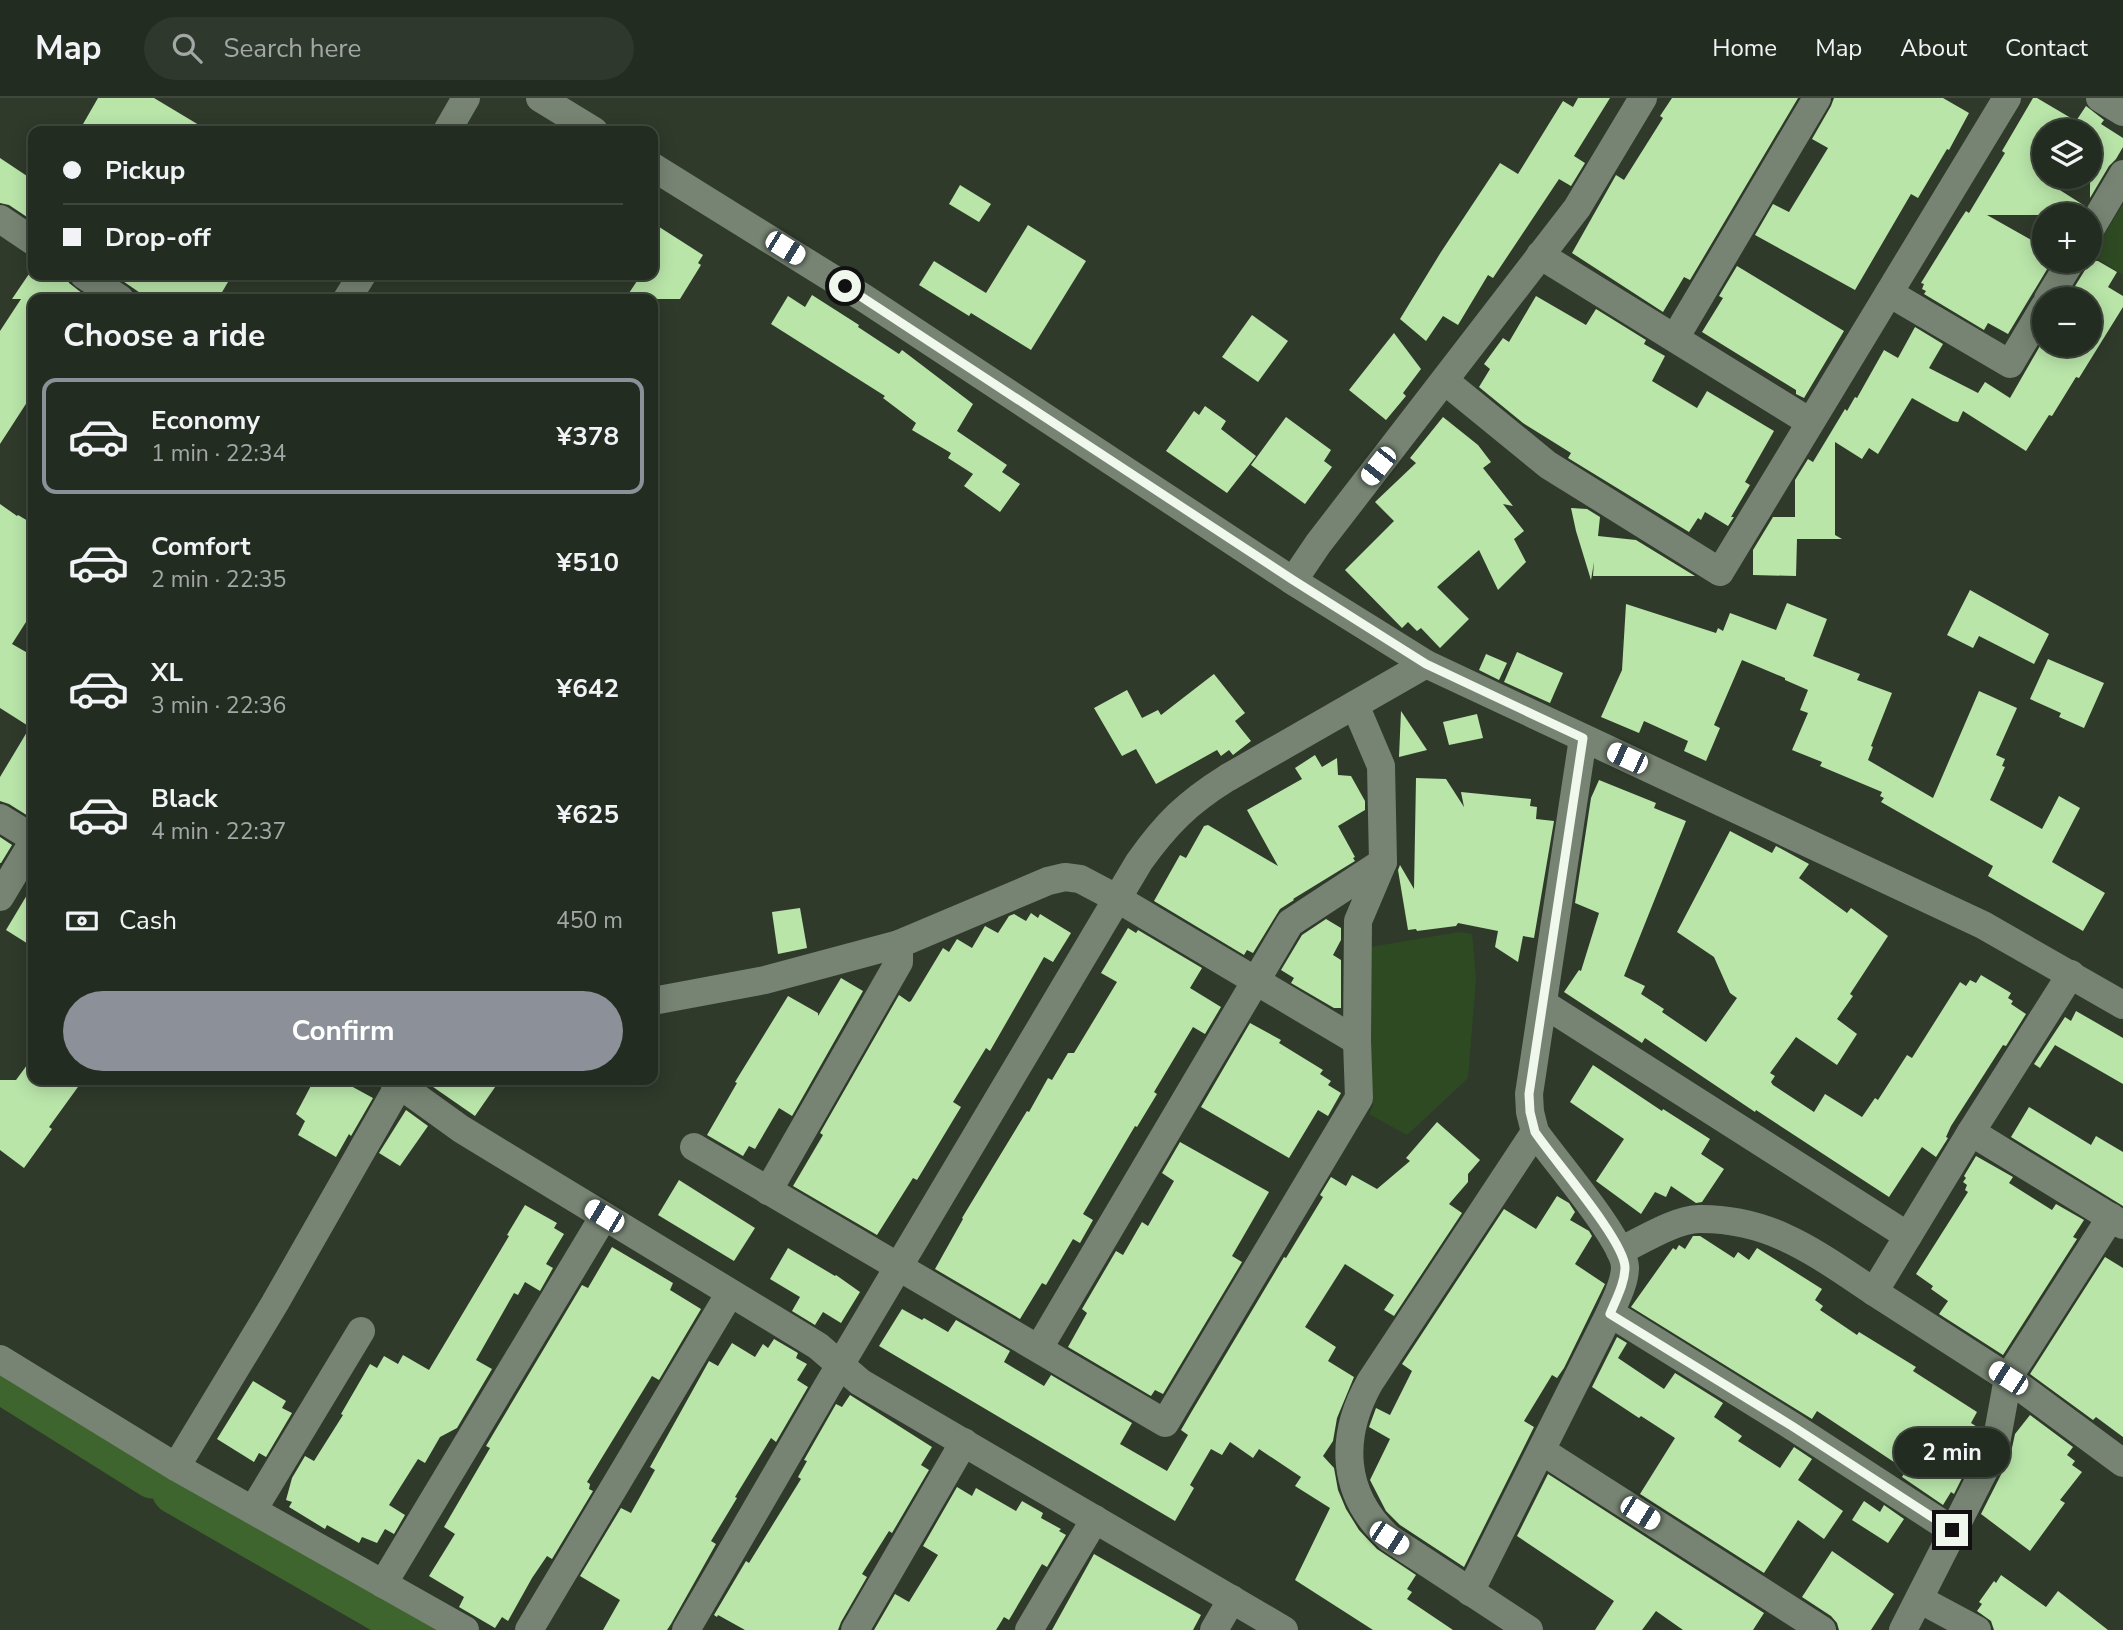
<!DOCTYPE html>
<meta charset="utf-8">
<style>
:root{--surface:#232c20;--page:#2f382d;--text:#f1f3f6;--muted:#a3a7a5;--line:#40483e;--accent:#8c9099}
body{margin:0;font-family:"Nunito Sans",sans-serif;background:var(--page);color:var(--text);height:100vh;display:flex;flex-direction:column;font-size:26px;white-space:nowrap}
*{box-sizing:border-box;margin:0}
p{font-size:23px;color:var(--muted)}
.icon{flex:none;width:38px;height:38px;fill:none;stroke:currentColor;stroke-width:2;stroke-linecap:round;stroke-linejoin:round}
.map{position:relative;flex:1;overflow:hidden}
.panel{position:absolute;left:28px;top:196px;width:630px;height:791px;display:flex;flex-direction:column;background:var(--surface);border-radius:14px;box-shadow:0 4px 18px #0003,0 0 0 2px var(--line)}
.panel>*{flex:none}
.guide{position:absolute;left:28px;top:28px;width:630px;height:154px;border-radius:14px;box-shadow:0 4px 18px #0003,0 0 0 2px var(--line);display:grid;align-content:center;height:154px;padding:0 35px;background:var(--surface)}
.tools{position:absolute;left:2032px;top:21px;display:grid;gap:14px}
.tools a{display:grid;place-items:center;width:70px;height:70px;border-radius:50%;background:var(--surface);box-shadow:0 4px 18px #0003,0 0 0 2px var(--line);font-size:35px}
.end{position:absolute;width:32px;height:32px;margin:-16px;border:9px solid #f0f7ed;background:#111;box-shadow:0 0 0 4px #111}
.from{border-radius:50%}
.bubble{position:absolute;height:49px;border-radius:24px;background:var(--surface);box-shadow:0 4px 18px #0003,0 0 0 2px var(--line);font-size:23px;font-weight:700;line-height:49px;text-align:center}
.car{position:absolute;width:21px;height:42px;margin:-21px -10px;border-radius:9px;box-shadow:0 0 5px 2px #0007;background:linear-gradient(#fff 24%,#345 0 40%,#fff 0 76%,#345 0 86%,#fff 0)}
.guide b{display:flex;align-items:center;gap:24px;height:66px;font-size:26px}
.guide b+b{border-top:2px solid var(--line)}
.guide i{width:18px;height:18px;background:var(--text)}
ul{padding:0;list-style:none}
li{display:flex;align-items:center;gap:21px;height:116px;margin:0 14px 10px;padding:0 21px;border:4px solid transparent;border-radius:14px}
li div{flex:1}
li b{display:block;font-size:26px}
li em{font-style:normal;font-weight:700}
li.current{border-color:var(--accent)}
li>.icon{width:63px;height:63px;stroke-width:1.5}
h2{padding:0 35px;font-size:32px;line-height:84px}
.pay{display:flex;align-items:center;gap:18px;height:77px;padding:0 35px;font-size:26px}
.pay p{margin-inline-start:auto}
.button{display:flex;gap:14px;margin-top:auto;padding:14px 35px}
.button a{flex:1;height:80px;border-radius:42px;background:var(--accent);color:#fff;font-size:28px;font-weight:700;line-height:80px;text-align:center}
header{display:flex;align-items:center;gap:42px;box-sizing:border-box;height:98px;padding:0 35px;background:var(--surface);border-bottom:2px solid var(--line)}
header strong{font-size:33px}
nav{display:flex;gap:38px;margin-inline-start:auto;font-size:24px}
.search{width:490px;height:63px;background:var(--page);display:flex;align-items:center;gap:18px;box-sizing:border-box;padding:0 24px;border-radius:38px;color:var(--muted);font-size:26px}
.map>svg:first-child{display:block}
.green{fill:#2e4a23}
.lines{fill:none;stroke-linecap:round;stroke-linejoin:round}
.river{stroke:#3e652e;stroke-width:49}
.building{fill:#b9e5a9}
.minor{stroke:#778473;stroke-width:28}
.route{stroke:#f0f7ed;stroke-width:9}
</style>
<header>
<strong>Map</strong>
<div class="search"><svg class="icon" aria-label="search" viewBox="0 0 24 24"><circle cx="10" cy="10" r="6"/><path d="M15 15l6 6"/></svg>Search here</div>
<nav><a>Home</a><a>Map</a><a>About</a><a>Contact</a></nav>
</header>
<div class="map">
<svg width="2123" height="1532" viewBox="0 0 2123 1532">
<rect width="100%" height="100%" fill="#2f3a2b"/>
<g class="green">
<path d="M2123 106V177L2092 157Z"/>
<path d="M1459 834 1472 836 1476 880 1468 980 1407 1037 1369 1016 1373 1008 1367 943 1364 850Z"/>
</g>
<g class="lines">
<g class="river">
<path d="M0 1280 153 1376"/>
<path d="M176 1392 420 1532"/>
</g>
</g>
<g class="building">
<path d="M98 0H154L209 33H79Z"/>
<path d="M1578 0H1610L1574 58 1585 65 1571 88 1559 81 1493 180 1488 177 1458 227 1443 218 1426 243 1400 221 1441 154 1500 65 1518 76 1563 3 1573 9Z"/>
<path d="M1672 0H1798L1690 182 1684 179 1663 214 1572 155 1616 77 1624 82 1663 20 1660 18Z"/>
<path d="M1834 0H1943L1969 15 1949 52 1947 51 1918 100 1911 96 1855 192 1755 137 1773 106 1789 114 1828 50 1812 41 1831 8Z"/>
<path d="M2033 0H2037L2076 23 2086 8 2104 22 2101 26 2123 40V49L2116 61 2109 68 2090 100V33H2044V82L2085 108 2079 117H1987L2044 149V163H2052L2008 236 1988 225 1984 232 1924 196 1926 193 1922 191 1924 186 1921 185 1960 122 1966 113 1969 115 2005 55 2002 53Z"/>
<path d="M0 60 33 82V123L9 107 0 105Z"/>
<path d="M960 87 991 106 979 124 949 106Z"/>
<path d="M653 125 703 157 698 165 701 167 680 201H625L641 177H653Z"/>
<path d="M1028 127 1086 163 1031 252 971 215 969 218 919 187 934 163 986 195Z"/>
<path d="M2088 163H2098L2117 174 2108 189 2123 198V209L2079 280 2076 279 2052 318 2049 317 2026 353 1963 313 1958 324 1953 323 1912 300 1878 356 1869 350 1862 361 1835 344V437L1842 441H1797L1796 478 1753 477V452L1773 419H1795V382L1808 361 1813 364 1845 311 1847 313 1855 299 1857 300 1884 252 1898 260 1915 229 1943 246 1929 270 1978 295 1985 284 2010 300 2044 241V247H2090V201H2067L2085 172Z"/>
<path d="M1737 168 1844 233 1804 300 1796 296V292L1702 234 1723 200 1719 198Z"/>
<path d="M33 170V177H67L69 185 87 199 85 201H33V295L0 346V233L21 201H12Z"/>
<path d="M114 177H216L228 184 218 201H149Z"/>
<path d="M812 197 859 227 858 229 899 256 902 252 973 306 957 333 1007 367 1002 374 1020 386 1000 414 964 388 973 376 948 360 951 355 912 332 916 325 883 300 885 298 771 226 788 198 805 209Z"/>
<path d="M1536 198 1586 227 1596 211 1646 242 1644 246 1665 258 1652 283 1697 310 1707 293 1774 333 1745 384 1750 387 1731 419H1734L1728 428 1705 414 1701 422 1698 420 1689 434 1568 360 1571 355 1523 325 1479 289 1490 271 1484 266 1503 240 1509 244Z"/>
<path d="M1252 217 1288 243 1258 284 1222 259Z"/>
<path d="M1394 235 1421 271 1403 295 1406 298 1386 322 1349 292Z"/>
<path d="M1205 308 1226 323 1221 331 1256 358 1227 395 1166 353 1194 313 1199 317Z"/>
<path d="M1286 319 1331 352 1324 363 1332 369 1305 406 1251 367Z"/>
<path d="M1443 319 1478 347 1491 364 1483 370 1513 408 1503 406 1524 433 1514 441 1526 464 1498 492 1479 452 1437 489 1469 521 1440 550 1421 530 1417 533 1408 524 1402 530 1345 472 1394 423 1375 404 1416 365 1410 360Z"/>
<path d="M0 406 17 418 18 417 33 426V513L12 546 33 558V721L9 706 0 703V679L30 629 0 610Z"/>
<path d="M1571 410 1587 411 1600 419 1598 438 1636 442 1695 478H1593L1594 464 1591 482 1576 433Z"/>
<path d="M1970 492 2049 536 2034 566 1979 538 1973 550 1947 537Z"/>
<path d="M1787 505 1827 521 1813 558 1860 576 1857 582 1892 595 1871 648 1873 649 1868 662 1933 700 1979 593 2017 610 1996 657 2005 661 2002 668 2005 669 1990 702 2042 731 2059 698 2080 710 2052 764 2105 795 2083 833 1988 778 1993 768 1881 704 1884 700 1880 698 1882 694 1820 668 1822 664 1792 652 1808 615 1800 612 1808 592 1785 582V580L1742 562 1714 627 1720 630 1706 663 1684 653 1688 643 1644 623 1639 635 1601 619 1622 572 1626 506 1716 535 1718 530 1723 533 1730 515 1776 532Z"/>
<path d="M1517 554 1563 575 1550 605 1504 584Z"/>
<path d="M1486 556 1507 565 1499 582 1479 572Z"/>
<path d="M2048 561 2104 585 2084 630 2059 619 2061 615 2030 601Z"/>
<path d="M1214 576 1245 615 1235 623 1251 643 1233 657 1229 652 1221 658 1217 652 1156 686 1136 651 1122 658 1094 610 1127 592 1142 620 1158 612 1161 617Z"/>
<path d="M1401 613 1427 652 1399 659Z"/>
<path d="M1477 616 1483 640 1449 647 1443 624Z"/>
<path d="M1315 657 1322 669 1337 660 1338 677 1351 678 1365 703V712L1338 728 1355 759 1353 760 1355 763 1293 801 1294 802 1280 811 1253 855 1247 852 1244 857 1154 803 1180 757 1186 760 1204 728 1208 727 1278 768 1247 712 1302 681 1295 670Z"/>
<path d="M1416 680 1446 681 1464 709 1461 694 1531 701 1530 708 1537 709 1536 721 1554 723 1534 840 1523 838 1518 864 1495 849 1498 833 1458 825 1456 828 1417 833 1416 831 1408 832 1398 772 1400 767 1414 791Z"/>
<path d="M1599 682 1656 705 1654 710 1686 723 1624 878 1645 888 1641 896 1664 911 1662 914 1706 944 1737 900 1730 895 1714 859 1677 834 1730 733 1772 755 1776 748 1809 766 1799 780 1847 815 1851 810 1888 838 1850 896 1853 898 1837 921 1857 936 1837 967 1796 939 1770 975 1775 978 1771 984 1773 987 1814 1014 1825 996 1862 1019 1875 1000 1878 1002 1907 957 1912 960 1960 884 1966 888 1970 882 1976 885 1981 877 2011 895 2008 900 2013 903 2011 906 2026 916 2006 948 2003 947 1951 1028 1946 1039 1948 1040 1936 1059 1922 1049 1889 1099 1756 1012 1755 1014 1645 940 1642 945 1564 894 1579 872 1581 873 1599 815 1575 805 1591 700Z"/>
<path d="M0 739 12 747 1 765H0Z"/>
<path d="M33 787V849L6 832Z"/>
<path d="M800 810 807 850 778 856 772 814Z"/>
<path d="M1031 815 1038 820 1040 816 1071 835 1053 864 1044 859 990 953 986 950 953 1004 961 1009 917 1082 913 1080 877 1137 793 1088 823 1037 820 1035 899 897 909 904 911 903 943 850 949 854 957 841 972 850 985 828 998 835 1009 818 1014 816 1026 823Z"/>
<path d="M1326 821 1341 830V842L1333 857 1341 862V910H1334L1291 885 1294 880 1281 872 1302 837Z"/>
<path d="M1128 830 1136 835 1138 832 1202 870 1190 890 1221 909 1205 936 1193 929 1154 994 1157 996 1137 1029 1135 1028 1083 1116 1093 1122 1080 1145 1073 1141 1046 1187 1042 1185 1020 1221 935 1171 963 1121 962 1120 1027 1013 1029 1014 1048 980 1052 982 1068 955H1074L1117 884 1101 875Z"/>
<path d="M841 880 863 893 792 1018 779 1010 755 1051 749 1048 743 1058 707 1037 737 985 735 984 788 898 818 915V918Z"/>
<path d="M2076 913 2123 940V986L2055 947 2040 970 2034 966 2065 919 2071 923Z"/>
<path d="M1250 925 1281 942 1279 945 1323 972 1320 976 1331 983 1328 987 1341 995 1328 1018 1318 1012 1289 1060 1201 1009Z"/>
<path d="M33 959V982H83L49 1029 52 1031 24 1070 0 1052V982H16Z"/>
<path d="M1593 967 1662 1013 1663 1011 1710 1041 1701 1056 1724 1071 1702 1104 1696 1105 1671 1088 1666 1099 1655 1094 1641 1116 1596 1083 1624 1041 1570 1004Z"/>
<path d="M314 982H340L373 1000 351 1038 349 1036 336 1059 298 1037 305 1023 296 1016Z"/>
<path d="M423 982H500L475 1018Z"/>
<path d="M2029 1009 2091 1047 2096 1038 2123 1054V1108L2011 1039Z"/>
<path d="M406 1012 428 1028 400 1068 379 1055Z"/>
<path d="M1437 1024 1480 1062 1468 1076V1084L1449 1106 1462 1115 1394 1218 1384 1212 1394 1197 1345 1166 1305 1229 1336 1249 1328 1263 1354 1279 1337 1320 1333 1343 1323 1358 1334 1370 1338 1392 1346 1411 1359 1432 1377 1451 1416 1477 1407 1491 1412 1494 1407 1501 1453 1532H1373L1295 1482 1330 1410 1295 1388 1301 1379 1259 1351 1253 1360 1230 1344 1222 1357 1211 1351 1190 1387 1194 1390 1175 1423 879 1248 902 1211 922 1222 924 1220 948 1234 956 1222 1010 1253 1004 1264 1044 1288 1051 1277 1132 1325 1120 1346 1167 1373 1188 1337 1181 1332 1192 1313 1284 1159 1286 1160 1323 1099 1320 1097 1331 1079 1346 1088 1352 1077 1377 1091 1410 1063 1406 1060Z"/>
<path d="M1180 1044 1269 1094 1232 1158 1242 1164 1163 1296 1155 1292 1151 1298 1068 1249 1087 1215 1082 1211 1116 1153 1123 1157 1142 1124 1148 1128 1174 1083 1162 1075Z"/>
<path d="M1976 1058 2013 1079 2009 1085 2052 1112 2056 1106 2084 1122 2073 1139 2077 1141 2003 1257 1939 1216 1948 1203 1931 1191 1933 1188 1916 1176 1968 1094 1965 1092 1967 1087 1963 1084 1966 1080 1964 1078Z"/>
<path d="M679 1082 755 1130 734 1163 658 1117Z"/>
<path d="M1557 1098 1569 1105 1575 1114 1570 1122 1589 1133 1592 1138 1575 1166 1605 1186 1564 1270 1557 1280 1552 1277 1524 1323 1534 1329 1464 1469 1400 1427 1386 1413 1370 1382 1390 1341 1369 1329 1376 1310 1390 1317 1412 1273 1402 1266 1504 1111 1536 1131Z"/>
<path d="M525 1107 557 1125 554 1130 564 1136 546 1166 553 1170 540 1193 525 1184 518 1197 514 1195 476 1262 492 1271 457 1330 440 1339 425 1365 418 1361 389 1407 405 1417 394 1436 385 1431 377 1445 362 1439 359 1445 327 1427 325 1431 289 1409 292 1404 286 1402 292 1380 305 1358 314 1363 343 1317 341 1316 370 1266 377 1270 384 1258 398 1266 403 1257 429 1272 509 1138 507 1137Z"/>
<path d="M1693 1138H1700L1734 1160 1738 1154 1749 1162 1757 1150 1822 1191 1815 1202 1823 1208 1820 1212 1857 1237 1859 1234 1916 1269 1913 1273 1977 1314 1971 1325 1982 1332 1979 1346 1954 1396 1951 1394 1943 1407 1902 1379 1906 1372 1817 1313 1812 1321 1631 1209 1673 1150 1676 1152 1679 1147 1685 1151Z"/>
<path d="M612 1149 673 1185 670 1192 701 1211 659 1282 652 1278 587 1384 590 1386 589 1391 593 1393 552 1461 547 1458 532 1480 508 1523 502 1519 495 1530 459 1509 464 1499 429 1478 455 1436 444 1429 490 1350 486 1348 582 1187 588 1190Z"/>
<path d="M788 1150 835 1178 836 1177 860 1194 841 1225 823 1214 815 1227 792 1213 800 1199 770 1181Z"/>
<path d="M2105 1159 2123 1170V1339L2096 1319 2093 1322 2030 1276Z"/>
<path d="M1617 1239 1627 1245 1618 1260 1664 1291 1675 1275 1723 1305 1714 1319 1742 1338 1738 1343 1780 1370 1794 1349 1812 1361 1798 1382 1843 1413 1824 1441 1798 1422 1764 1475 1640 1396 1675 1340 1641 1318 1639 1320 1592 1289Z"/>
<path d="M774 1241 798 1255 796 1260 807 1266 797 1282 808 1289 776 1344 771 1340 735 1399 737 1400 711 1443 716 1446 671 1526 667 1532H603L620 1502 580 1478 621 1410 631 1415 655 1372 650 1369 709 1263 718 1268 732 1245 755 1259 763 1246 768 1250Z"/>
<path d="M253 1283 286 1303 282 1310 292 1315 266 1359 259 1355 254 1364 217 1341Z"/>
<path d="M850 1297 932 1349 921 1367 929 1372 892 1435 889 1433 862 1476 867 1479 841 1524 838 1532H745L718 1517 717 1519 714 1517 746 1463 749 1465 801 1381 798 1379 807 1363 804 1362 836 1306 842 1309Z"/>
<path d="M2030 1317 2073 1349 2067 1357 2075 1363 2072 1367 2082 1374 2060 1402 2065 1405 2030 1453 1981 1416 2010 1359 2015 1336Z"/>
<path d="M1548 1376 1764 1515 1753 1532H1683L1656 1513 1642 1532H1595L1614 1503 1517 1438Z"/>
<path d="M957 1389 972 1398 976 1390 1016 1413 1022 1403 1043 1415 1041 1420 1061 1431 1059 1433 1066 1437 1047 1469 1042 1466 1009 1522 1004 1519 996 1532H874L895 1496 909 1504 938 1457 923 1448Z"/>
<path d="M1864 1403 1880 1414 1884 1407 1904 1421 1888 1445 1852 1422Z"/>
<path d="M1832 1453 1894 1496 1871 1532H1839L1837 1525 1831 1518 1802 1499Z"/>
<path d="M1094 1456 1201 1517 1193 1532H1052Z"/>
<path d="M2001 1477 2046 1509 2058 1493 2108 1532H1994L1991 1523 1977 1513 1982 1506 1979 1504 1994 1483 1996 1485Z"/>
</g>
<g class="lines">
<g class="minor">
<path d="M540 0 594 33"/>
<path d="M2100 0 2123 14"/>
<path d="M447 33 466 0"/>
<path d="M653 69 864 200 1293 483 1426 566 1983 827 2123 907"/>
<path d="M0 121 33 143"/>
<path d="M2090 132 2123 76"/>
<path d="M1540 157 1810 324"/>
<path d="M84 177 120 201"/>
<path d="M1889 195 2010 266 2044 209"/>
<path d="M347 201 362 177"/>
<path d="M2048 201 2071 163"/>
<path d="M1675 240 1817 0"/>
<path d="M1445 283 1548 367 1720 474 2007 0"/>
<path d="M1293 483 1318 446 1577 110 1643 0"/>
<path d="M0 720 33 740"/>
<path d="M0 799 33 744"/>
<path d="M653 903 765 882 899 846 1048 783 1065 779 1080 781 1118 801 1357 943"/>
<path d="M1544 906 1908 1138"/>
<path d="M393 982 461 1031 818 1248 860 1284 1284 1532"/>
<path d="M1971 1034 2123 1127"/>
<path d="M694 1049 1165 1325 1359 1000 1357 943 1358 823 1383 764"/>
<path d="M768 1093 899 864V846"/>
<path d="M2111 1119 2008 1280 2123 1365"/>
<path d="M1620 1153C1641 1143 1676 1121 1699 1121 1775 1120 1822 1160 1882 1199 1924 1226 1966 1253 2008 1280L1995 1351 1903 1532"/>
<path d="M1874 1194 1971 1034 2071 876"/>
<path d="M1610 1215 1792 1328 1952 1432"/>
<path d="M1039 1250 1290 825 1383 764 1381 668 1355 607"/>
<path d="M0 1261 176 1369 465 1532"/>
<path d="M1542 1353 1822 1532"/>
<path d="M176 1369 275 1205 402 982"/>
<path d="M253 1412 361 1233"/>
<path d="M383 1486 604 1118"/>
<path d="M1470 1494 1610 1215C1616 1201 1625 1185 1625 1169 1624 1142 1553 1060 1535 1034L1530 1014 1529 996 1583 640"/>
<path d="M1919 1501 1977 1532"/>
<path d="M529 1532 730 1195"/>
<path d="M686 1532 827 1289 1139 764C1166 726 1187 705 1227 680L1426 566"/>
<path d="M855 1532 964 1344"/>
<path d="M1029 1532 1095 1421"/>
<path d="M1214 1532 1232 1501"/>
<path d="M1529 1532 1389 1440C1341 1396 1339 1339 1370 1284L1535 1034"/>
</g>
</g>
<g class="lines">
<path class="route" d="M845 188 1293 482 1426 566 1583 640 1529 996 1530 1014 1535 1034C1553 1061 1624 1142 1625 1169 1625 1185 1616 1201 1610 1216L1792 1328 1952 1432"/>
</g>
</svg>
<div class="tools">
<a><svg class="icon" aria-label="layers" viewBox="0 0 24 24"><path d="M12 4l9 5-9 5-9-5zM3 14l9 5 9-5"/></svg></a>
<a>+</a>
<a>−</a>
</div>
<i class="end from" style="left:845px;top:188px"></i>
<i class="end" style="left:1952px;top:1432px"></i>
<div class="bubble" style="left:1894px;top:1330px;width:116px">2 min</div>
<i class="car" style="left:785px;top:150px;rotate:122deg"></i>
<i class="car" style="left:1378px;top:368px;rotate:218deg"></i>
<i class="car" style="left:1627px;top:660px;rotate:295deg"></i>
<i class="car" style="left:604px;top:1118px;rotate:301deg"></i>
<i class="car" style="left:2008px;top:1280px;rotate:303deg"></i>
<i class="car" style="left:1640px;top:1415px;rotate:122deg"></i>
<i class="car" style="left:1389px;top:1440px;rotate:123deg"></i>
<div class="guide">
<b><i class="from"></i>Pickup</b>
<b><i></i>Drop-off</b>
</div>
<section class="panel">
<h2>Choose a ride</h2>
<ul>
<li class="current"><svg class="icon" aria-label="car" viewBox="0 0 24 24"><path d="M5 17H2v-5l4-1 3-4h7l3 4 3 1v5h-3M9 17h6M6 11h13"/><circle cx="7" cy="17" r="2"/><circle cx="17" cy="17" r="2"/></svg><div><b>Economy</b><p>1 min · 22:34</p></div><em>¥378</em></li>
<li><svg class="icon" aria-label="car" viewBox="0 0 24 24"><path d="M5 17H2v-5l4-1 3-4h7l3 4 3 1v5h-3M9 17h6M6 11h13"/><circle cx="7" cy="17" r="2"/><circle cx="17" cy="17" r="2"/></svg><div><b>Comfort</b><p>2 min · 22:35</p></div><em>¥510</em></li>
<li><svg class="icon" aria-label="car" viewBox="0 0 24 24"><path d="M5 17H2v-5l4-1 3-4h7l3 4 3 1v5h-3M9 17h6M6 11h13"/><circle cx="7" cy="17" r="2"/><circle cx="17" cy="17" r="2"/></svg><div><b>XL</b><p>3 min · 22:36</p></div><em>¥642</em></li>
<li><svg class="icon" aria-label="car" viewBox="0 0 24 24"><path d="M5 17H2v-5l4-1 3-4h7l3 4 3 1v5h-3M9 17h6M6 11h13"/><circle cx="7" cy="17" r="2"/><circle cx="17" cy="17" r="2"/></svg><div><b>Black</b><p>4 min · 22:37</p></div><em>¥625</em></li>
</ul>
<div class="pay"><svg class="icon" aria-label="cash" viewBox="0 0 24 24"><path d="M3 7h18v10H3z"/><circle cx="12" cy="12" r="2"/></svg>Cash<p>450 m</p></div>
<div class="button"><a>Confirm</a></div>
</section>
</div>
